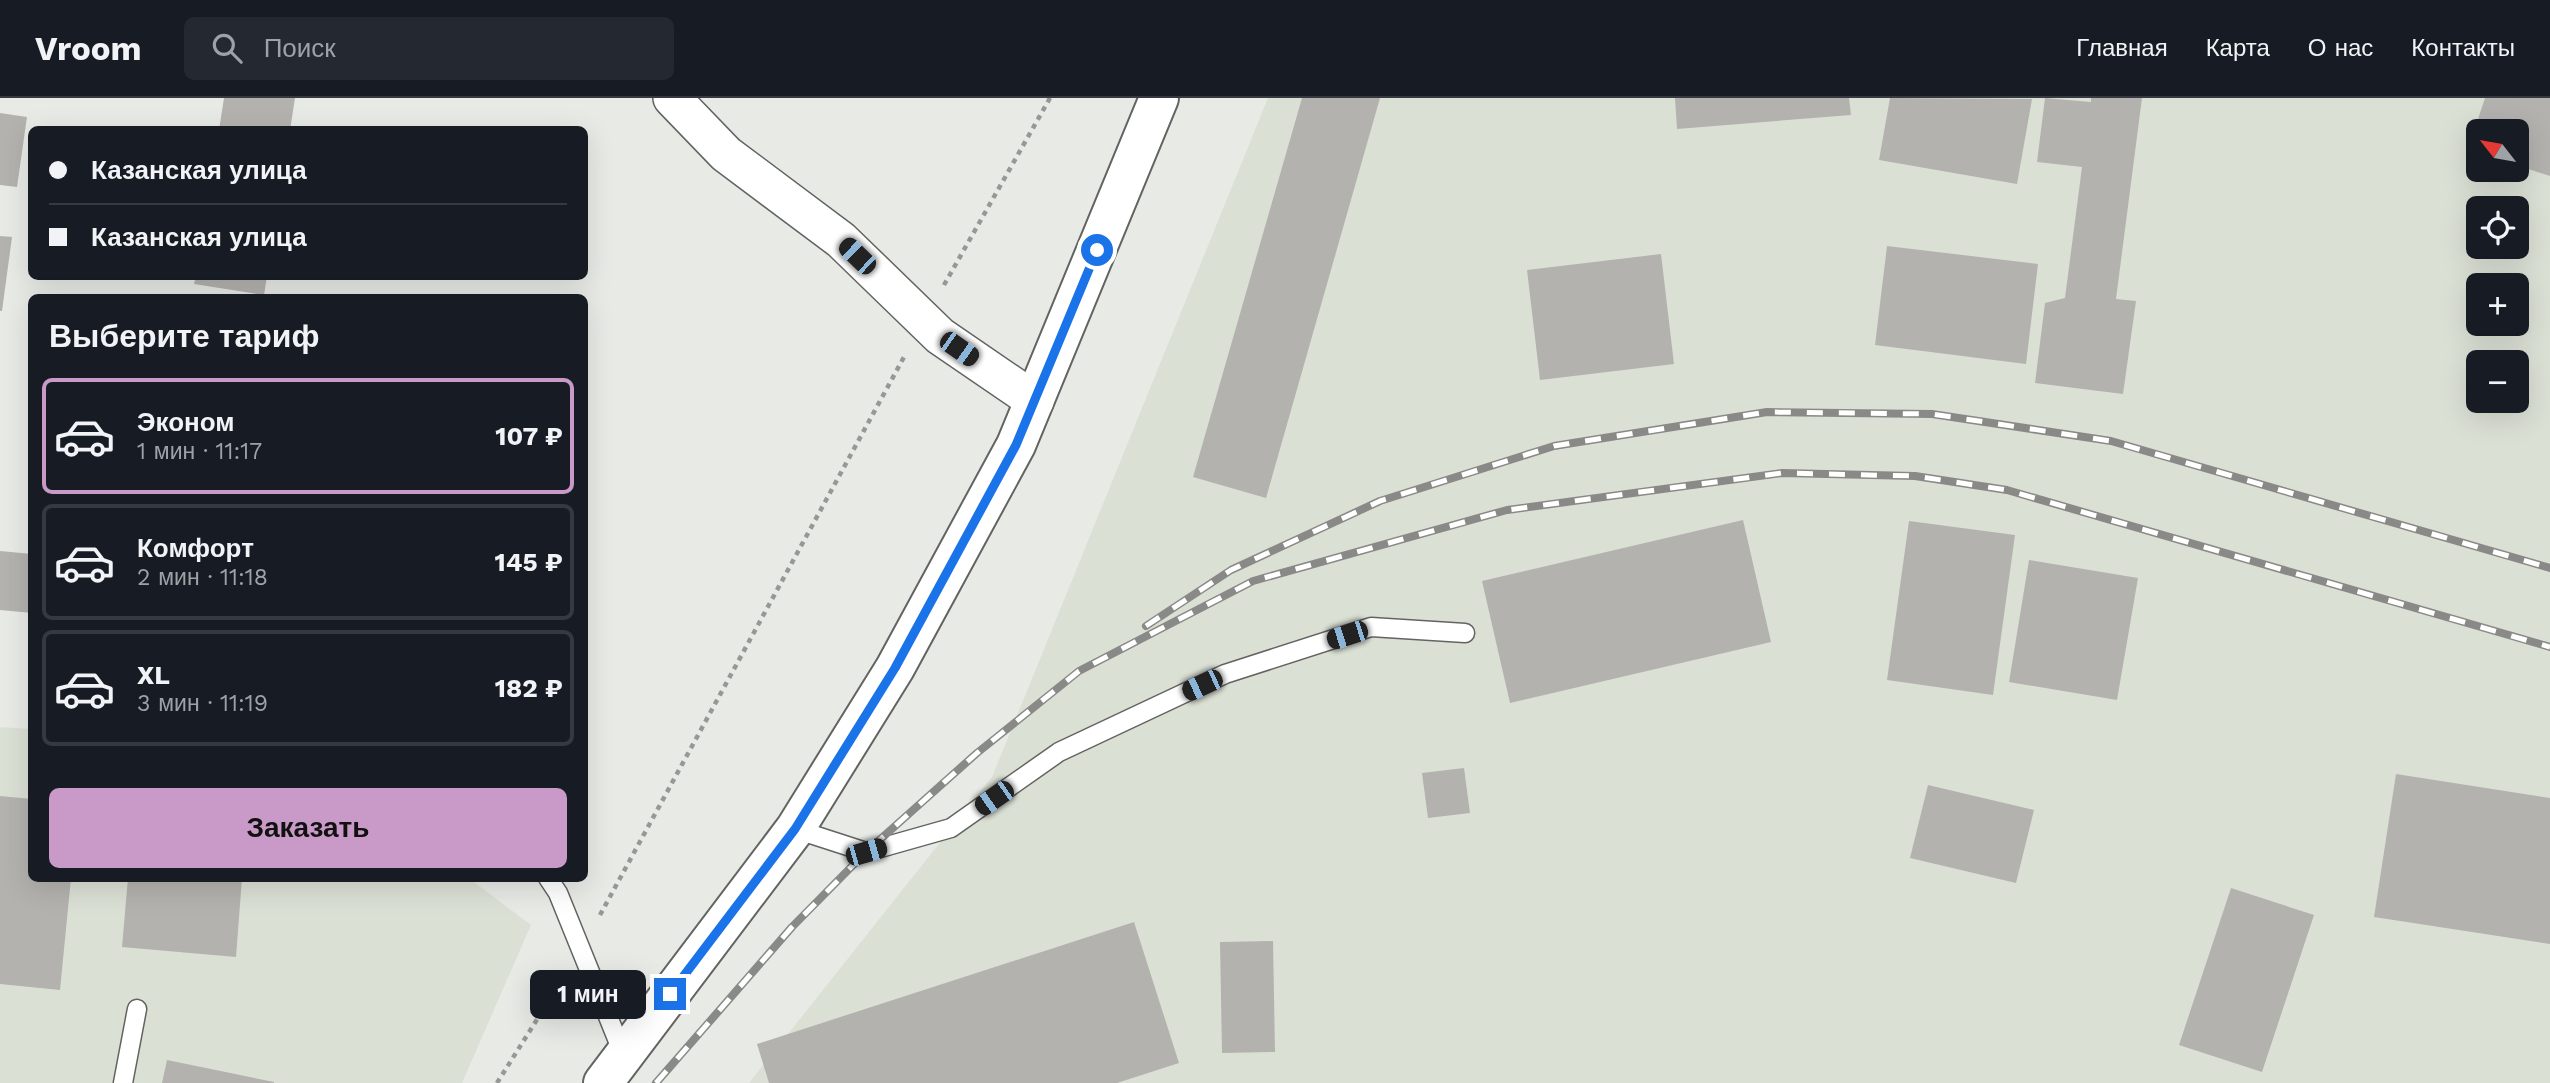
<!DOCTYPE html>
<html lang="ru">
<meta charset="utf-8">
<style>
:root{--surface:#171b24;--page:#242831;--text:#f1f3f6;--muted:#9ea1a6;--line:#363941;--accent:#c99ac7}
body{margin:0;font-family:"Work Sans",sans-serif;background:var(--page);color:var(--text);height:100vh;display:flex;flex-direction:column;font-size:26px;white-space:nowrap}
*{box-sizing:border-box;margin:0}
p{font-size:23px;color:var(--muted)}
.icon{flex:none;width:38px;height:38px;fill:none;stroke:currentColor;stroke-width:2;stroke-linecap:round;stroke-linejoin:round}
.map{position:relative;flex:1;overflow:hidden}
.side{position:absolute;left:28px;top:196px;width:560px;height:588px;display:flex;flex-direction:column;background:var(--surface);border-radius:10px;box-shadow:0 7px 28px #0002}
.side>*{flex:none}
.guide{position:absolute;left:28px;top:28px;width:560px;height:154px;border-radius:10px;box-shadow:0 7px 28px #0002;display:grid;align-content:center;height:154px;padding:0 21px;background:var(--surface)}
.needle{width:46px;rotate:301deg}
.controls{position:absolute;left:2466px;top:21px;display:grid;gap:14px}
.controls a{display:grid;place-items:center;width:63px;height:63px;border-radius:10px;background:var(--surface);box-shadow:0 7px 28px #0002;font-size:35px}
.end{position:absolute;width:32px;height:32px;margin:-16px;border:9px solid #1a73e8;background:#fff;box-shadow:0 0 0 4px #fff}
.from{border-radius:50%}
.bubble{position:absolute;height:49px;border-radius:10px;background:var(--surface);box-shadow:0 7px 28px #0002;font-size:23px;font-weight:700;line-height:49px;text-align:center}
.car{position:absolute;width:21px;height:42px;margin:-21px -10px;border-radius:9px;box-shadow:0 0 5px 2px #0007;background:linear-gradient(#222 24%,#8ab4d8 0 40%,#222 0 76%,#8ab4d8 0 86%,#222 0)}
.guide b{display:flex;align-items:center;gap:24px;height:66px;font-size:26px}
.guide b+b{border-top:2px solid var(--line)}
.guide i{width:18px;height:18px;background:var(--text)}
ul{padding:0;list-style:none}
li{display:flex;align-items:center;gap:21px;height:116px;margin:0 14px 10px;padding:0 7px;border:4px solid var(--line);border-radius:10px}
li div{flex:1}
li b{display:block;font-size:26px}
li em{font-style:normal;font-weight:700}
li.on{border-color:var(--accent)}
li>.icon{width:63px;height:63px;stroke-width:1.5}
h2{padding:0 21px;font-size:32px;line-height:84px}
.cta{display:flex;gap:14px;margin-top:auto;padding:14px 21px}
.cta a{flex:1;height:80px;border-radius:10px;background:var(--accent);color:#111;font-size:28px;font-weight:700;line-height:80px;text-align:center}
header{display:flex;align-items:center;gap:42px;box-sizing:border-box;height:98px;padding:0 35px;background:var(--surface);border-bottom:2px solid var(--line)}
header strong{font-size:33px}
nav{display:flex;gap:38px;margin-inline-start:auto;font-size:24px}
.search{width:490px;height:63px;background:var(--page);display:flex;align-items:center;gap:18px;box-sizing:border-box;padding:0 24px;border-radius:10px;color:var(--muted);font-size:26px}
.map>svg:first-child{display:block}
.built{fill:#dbe0d5;fill-rule:evenodd}
.building{fill:#b3b2ae}
.lines{fill:none;stroke-linecap:round;stroke-linejoin:round}
.lane-casing{stroke:#636461;stroke-width:21}
.street-casing{stroke:#636461;stroke-width:40}
.secondary-casing{stroke:#636461;stroke-width:42}
.path{stroke:#979896;stroke-width:4.5;stroke-dasharray:5 5;stroke-linecap:butt}
.lane{stroke:#fff;stroke-width:18}
.street{stroke:#fff;stroke-width:37}
.secondary{stroke:#fff;stroke-width:38}
.rail-casing{stroke:#898a87;stroke-width:8}
.rail{stroke:#fff;stroke-width:5;stroke-dasharray:16;stroke-linecap:butt}
.route{stroke:#1a73e8;stroke-width:9}
</style>
<header>
<strong>Vroom</strong>
<div class="search"><svg class="icon" aria-label="search" viewBox="0 0 24 24"><circle cx="10" cy="10" r="6"/><path d="M15 15l6 6"/></svg>Поиск</div>
<nav><a>Главная</a><a>Карта</a><a>О нас</a><a>Контакты</a></nav>
</header>
<div class="map">
<svg width="2550" height="985" viewBox="0 0 2550 985">
<rect width="100%" height="100%" fill="#e8eae6"/>
<g class="built">
<path d="M1268 0H2550V985H749L992 679ZM2478 33H2516V72H2478ZM2478 110H2516V149H2478ZM2478 187H2516V226H2478ZM2478 264H2516V303H2478Z"/>
<path d="M0 629 31 631 32 780 470 781 531 827 462 985H0Z"/>
</g>
<g class="building">
<path d="M224 0H295L290 32H219Z"/>
<path d="M1302 0H1380L1266 400 1193 379Z"/>
<path d="M1675 0H1849L1851 17 1677 31Z"/>
<path d="M1890 0 2032 1 2017 86 1879 62Z"/>
<path d="M2045 0 2091 4V0H2142L2116 201 2136 203 2123 296 2035 285 2045 205 2065 200 2082 69 2037 64Z"/>
<path d="M2485 0H2550V78L2516 67V33H2478V54L2468 51Z"/>
<path d="M0 15 27 19 17 89 0 87Z"/>
<path d="M0 138 12 139 2 213H0Z"/>
<path d="M1887 148 2038 166 2026 266 1875 247Z"/>
<path d="M1661 156 1674 266 1540 282 1527 172Z"/>
<path d="M196 178H267L264 197 194 186Z"/>
<path d="M1743 422 1771 544 1510 605 1482 483Z"/>
<path d="M1909 423 2015 437 1993 597 1887 582Z"/>
<path d="M0 453 32 456V515L0 512Z"/>
<path d="M2029 462 2138 480 2117 602 2009 584Z"/>
<path d="M1464 670 1470 715 1428 720 1422 675Z"/>
<path d="M2396 676 2550 700V846L2374 819Z"/>
<path d="M1928 687 2034 712 2016 785 1910 760Z"/>
<path d="M0 698 32 701V780H71L60 892 0 886Z"/>
<path d="M128 780H242L236 859 122 849Z"/>
<path d="M2231 790 2314 817 2262 974 2179 947Z"/>
<path d="M1134 824 1179 965 1117 985H769L757 946Z"/>
<path d="M1273 843 1275 954 1222 955 1220 844Z"/>
<path d="M167 962 274 984V985H162Z"/>
</g>
<g class="lines">
<defs>
<g id="lane">
<path d="M795 731 866 754 951 730 1059 654 1225 576 1371 529 1465 535"/>
<path d="M548 780 558 795 624 958"/>
<path d="M123 985 137 911"/>
</g>
<path id="street" d="M672 0 726 56 841 142 940 238 1035 303"/>
<path id="secondary" d="M603 985 795 731 895 570 1016 347 1159 0"/>
</defs>
<use href="#lane" class="lane-casing"/>
<use href="#street" class="street-casing"/>
<use href="#secondary" class="secondary-casing"/>
<g class="path">
<path d="M944 187 1050 0"/>
<path d="M600 817 904 259"/>
<path d="M497 985 560 885"/>
</g>
<use href="#lane" class="lane"/>
<use href="#street" class="street"/>
<use href="#secondary" class="secondary"/>
<defs>
<g id="rail">
<path d="M1146 528 1231 472 1380 403 1554 348 1767 314 1932 316 2111 343 2550 470"/>
<path d="M656 985 792 829 866 754 977 655 1079 573 1253 483 1507 412 1782 375 1915 378 2007 392 2550 549"/>
</g>
</defs>
<use href="#rail" class="rail-casing"/>
<use href="#rail" class="rail"/>
</g>
<g class="lines">
<path class="route" d="M670 896 795 731 895 570 1016 347 1097 152"/>
</g>
</svg>
<div class="controls">
<a><svg class="needle" viewBox="-14 -14 28 28"><path d="M0-13l5 13h-10z" fill="#e53935"/><path d="M0 13l5-13h-10z" fill="#9ea1a6"/></svg></a>
<a><svg class="icon" aria-label="locate" viewBox="0 0 24 24"><circle cx="12" cy="12" r="6"/><path d="M12 2v4M12 18v4M2 12h4M18 12h4"/></svg></a>
<a>+</a>
<a>−</a>
</div>
<i class="end from" style="left:1097px;top:152px"></i>
<i class="end" style="left:670px;top:896px"></i>
<div class="bubble" style="left:530px;top:872px;width:116px">1 мин</div>
<i class="car" style="left:857px;top:158px;rotate:314deg"></i>
<i class="car" style="left:959px;top:251px;rotate:125deg"></i>
<i class="car" style="left:1347px;top:537px;rotate:252deg"></i>
<i class="car" style="left:1202px;top:587px;rotate:245deg"></i>
<i class="car" style="left:994px;top:700px;rotate:235deg"></i>
<i class="car" style="left:866px;top:754px;rotate:74deg"></i>
<div class="guide">
<b><i class="from"></i>Казанская улица</b>
<b><i></i>Казанская улица</b>
</div>
<section class="side">
<h2>Выберите тариф</h2>
<ul>
<li class="on"><svg class="icon" aria-label="car" viewBox="0 0 24 24"><path d="M5 17H2v-5l4-1 3-4h7l3 4 3 1v5h-3M9 17h6M6 11h13"/><circle cx="7" cy="17" r="2"/><circle cx="17" cy="17" r="2"/></svg><div><b>Эконом</b><p>1 мин · 11:17</p></div><em>107 ₽</em></li>
<li><svg class="icon" aria-label="car" viewBox="0 0 24 24"><path d="M5 17H2v-5l4-1 3-4h7l3 4 3 1v5h-3M9 17h6M6 11h13"/><circle cx="7" cy="17" r="2"/><circle cx="17" cy="17" r="2"/></svg><div><b>Комфорт</b><p>2 мин · 11:18</p></div><em>145 ₽</em></li>
<li><svg class="icon" aria-label="car" viewBox="0 0 24 24"><path d="M5 17H2v-5l4-1 3-4h7l3 4 3 1v5h-3M9 17h6M6 11h13"/><circle cx="7" cy="17" r="2"/><circle cx="17" cy="17" r="2"/></svg><div><b>XL</b><p>3 мин · 11:19</p></div><em>182 ₽</em></li>
</ul>
<div class="cta"><a>Заказать</a></div>
</section>
</div>
